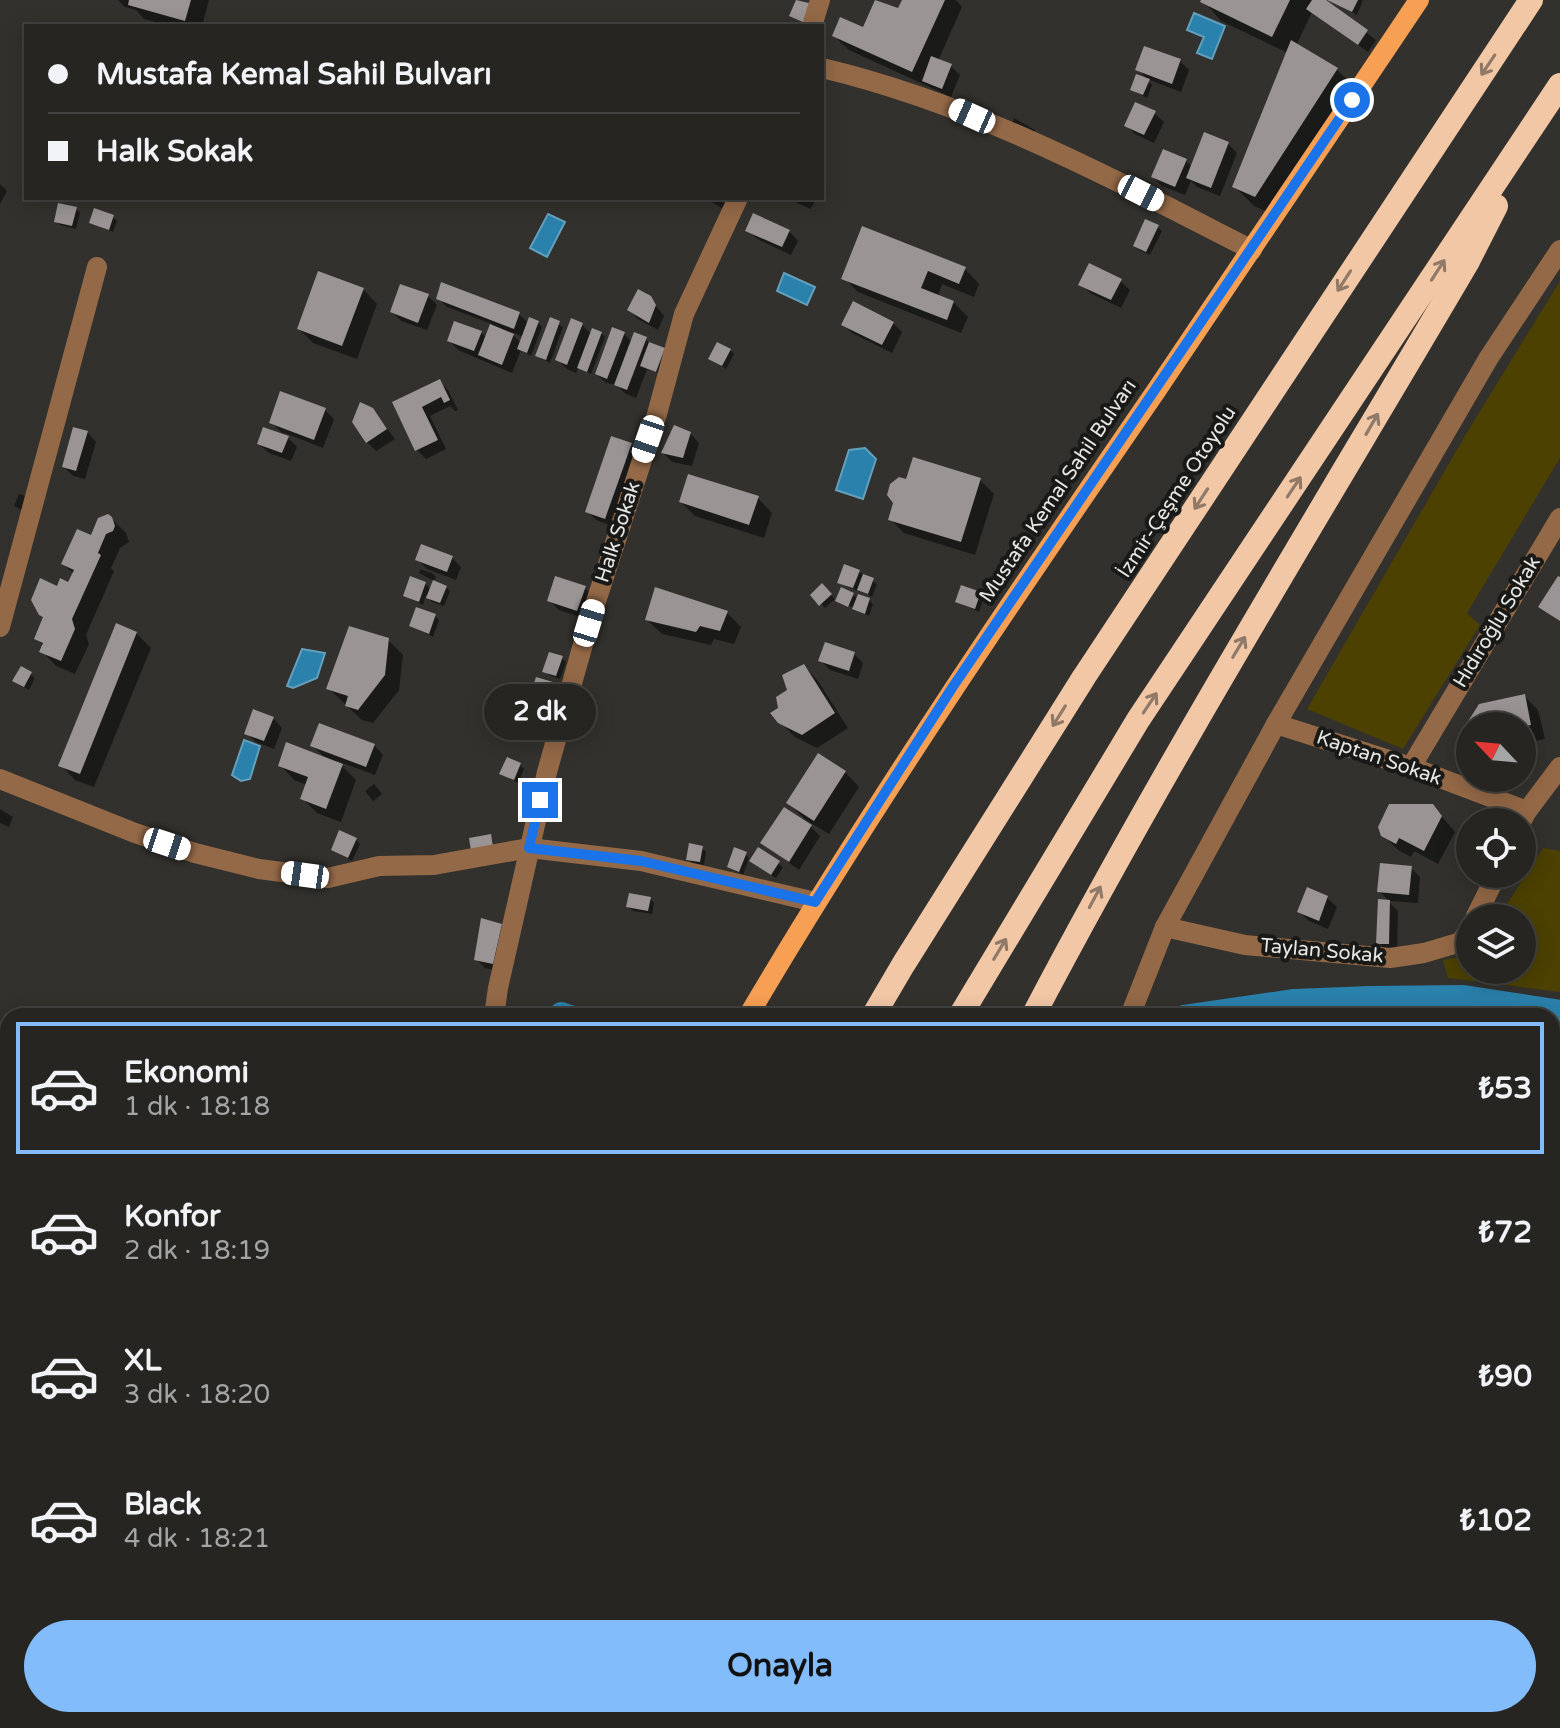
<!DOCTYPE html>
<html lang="tr">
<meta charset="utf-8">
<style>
:root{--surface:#262522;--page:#32312f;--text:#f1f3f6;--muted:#a4a5a5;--line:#424240;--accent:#83bcfb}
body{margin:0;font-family:"Varela Round",sans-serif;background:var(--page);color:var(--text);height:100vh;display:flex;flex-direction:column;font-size:30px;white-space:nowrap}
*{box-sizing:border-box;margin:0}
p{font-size:26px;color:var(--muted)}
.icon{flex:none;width:44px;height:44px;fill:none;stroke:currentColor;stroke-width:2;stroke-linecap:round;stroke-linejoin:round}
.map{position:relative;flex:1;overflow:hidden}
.panel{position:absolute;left:0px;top:1008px;width:1560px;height:720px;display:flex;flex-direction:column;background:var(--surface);border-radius:24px 24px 0 0;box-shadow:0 4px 20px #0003,0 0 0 2px var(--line)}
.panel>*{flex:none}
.guide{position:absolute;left:24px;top:24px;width:800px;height:176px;border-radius:0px;box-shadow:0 4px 20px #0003,0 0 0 2px var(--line);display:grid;align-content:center;height:176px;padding:0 24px;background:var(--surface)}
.needle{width:52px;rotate:296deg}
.fabs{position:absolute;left:1456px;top:712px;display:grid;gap:16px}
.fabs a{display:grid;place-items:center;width:80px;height:80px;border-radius:50%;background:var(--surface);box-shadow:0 4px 20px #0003,0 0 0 2px var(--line);font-size:40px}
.end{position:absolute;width:36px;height:36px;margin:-18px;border:10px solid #1a73e8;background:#fff;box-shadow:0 0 0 4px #fff}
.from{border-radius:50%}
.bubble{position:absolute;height:56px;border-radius:28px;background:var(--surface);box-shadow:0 4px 20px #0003,0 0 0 2px var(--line);font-size:26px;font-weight:700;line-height:56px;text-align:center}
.car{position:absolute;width:24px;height:48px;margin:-24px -12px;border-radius:10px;box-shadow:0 0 6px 2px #0007;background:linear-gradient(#fff 24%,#345 0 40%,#fff 0 76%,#345 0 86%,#fff 0)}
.guide b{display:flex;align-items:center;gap:28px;height:76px;font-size:30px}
.guide b+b{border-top:2px solid var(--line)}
.guide i{width:20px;height:20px;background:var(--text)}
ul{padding:14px 0 0;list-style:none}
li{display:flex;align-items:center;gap:24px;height:132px;margin:0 16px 12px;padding:0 8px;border:4px solid transparent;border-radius:0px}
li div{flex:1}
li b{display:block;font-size:30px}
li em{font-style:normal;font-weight:700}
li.selected{border-color:var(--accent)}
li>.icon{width:72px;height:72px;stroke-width:1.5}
.primary-button{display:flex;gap:16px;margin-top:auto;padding:16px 24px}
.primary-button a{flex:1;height:92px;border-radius:48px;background:var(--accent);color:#111;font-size:32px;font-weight:700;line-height:92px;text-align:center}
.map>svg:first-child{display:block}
.green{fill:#4c4100}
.water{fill:#2a81ac;stroke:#63a0bd;stroke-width:2}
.shadow{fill:#0007;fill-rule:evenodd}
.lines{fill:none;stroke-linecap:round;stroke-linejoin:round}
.canal{stroke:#2a81ac;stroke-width:22}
.building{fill:#9a9494}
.minor{stroke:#946947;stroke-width:20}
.major{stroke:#f79f53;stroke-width:20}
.highway{stroke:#f2c7a6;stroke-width:24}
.oneway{stroke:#907966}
.route{stroke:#1a73e8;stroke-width:10}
.labels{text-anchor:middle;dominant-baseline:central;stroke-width:8;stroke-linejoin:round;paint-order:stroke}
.street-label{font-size:20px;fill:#e7e7e4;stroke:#191917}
</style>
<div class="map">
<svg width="1560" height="1728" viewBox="0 0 1560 1728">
<rect width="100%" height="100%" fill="#32312d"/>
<g class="green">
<path d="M1560 281V458L1467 613 1480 625 1403 749 1307 709 1466 434Z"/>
<path d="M1543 848 1560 851V992L1448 978 1443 960 1470 955V970H1522V918H1498Z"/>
<path d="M1148 1720H1282L1299 1728H1144Z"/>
</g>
<g class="water">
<path d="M1194 13 1225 26 1212 59 1197 53 1204 37 1187 30Z"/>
<path d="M548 214 565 222 547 257 530 248Z"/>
<path d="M784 273 815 287 807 305 777 291Z"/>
<path d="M865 448 876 459 863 499 836 490 849 450Z"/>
<path d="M302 649 325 653 317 678 293 688 287 686Z"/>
<path d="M244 740 260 746 250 779 241 781 232 775Z"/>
</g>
<g class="shadow">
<path d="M118 0H209L202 26H170L144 19 136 10 125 7Z"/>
<path d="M904 0H956L962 7 938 61 951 66 960 75 951 97 849 50 834 36 864 30 899 11Z"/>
<path d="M1203 0H1323L1376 40 1368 52 1312 12 1296 46 1336 69 1356 88 1275 215 1254 206 1235 187 1288 53 1221 21Z"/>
<path d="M1363 0 1357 15 1332 1V0Z"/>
<path d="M1180 61 1189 70 1181 92 1147 79 1138 69Z"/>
<path d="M1148 81 1152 85 1147 98 1132 90Z"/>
<path d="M1154 113 1164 122 1154 143 1135 134 1126 125Z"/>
<path d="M1014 118 1035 130 1031 137 1011 126Z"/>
<path d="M1228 144 1237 153 1220 196 1197 187 1191 181 1185 195 1162 186 1153 177 1186 161 1192 167Z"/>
<path d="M0 184 7 191 0 204Z"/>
<path d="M706 198H744L734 216Z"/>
<path d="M786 198H813L815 200 811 209Z"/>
<path d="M76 209 80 213 76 229 60 225 56 221Z"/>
<path d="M113 217 117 221 113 232 91 222Z"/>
<path d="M1158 227 1162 231 1150 255 1139 250 1135 246Z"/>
<path d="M863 229 965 269 979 284 974 297 942 284 938 296 953 302 968 317 961 333 858 292 844 278Z"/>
<path d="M748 230 789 231 798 241 791 255 757 239Z"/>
<path d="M1120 281 1130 290 1121 308 1090 293 1081 284Z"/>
<path d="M363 289 377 304 357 359 313 343 299 329Z"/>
<path d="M428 296 437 305 427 330 401 321 392 311Z"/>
<path d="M438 298 519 314 529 324 538 323 542 327 531 356 521 350 512 373 458 350 449 340 481 333 487 338 492 324 447 307ZM509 331 524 337 521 343Z"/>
<path d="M650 298 664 316 658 330 638 319 629 310Z"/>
<path d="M551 320 563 327 550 363 537 356Z"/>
<path d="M893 323 902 332 892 353 852 333 843 324Z"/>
<path d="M582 325 592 335 601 333 605 337 591 374 579 367 576 373 567 369 558 360Z"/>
<path d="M624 334 632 342 645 339 653 346 664 350 661 374 647 369 636 398 626 394 617 385 606 383 597 374Z"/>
<path d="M730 350 734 354 726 369 711 359Z"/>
<path d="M439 381 448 390 458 410 455 411 450 406 430 416 446 449 426 459 417 450 394 403Z"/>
<path d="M372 409 395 439 376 451 367 442Z"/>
<path d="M325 410 334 419 323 448 282 432 297 447 291 461 269 453 259 444 286 437 271 422Z"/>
<path d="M87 432 96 442 85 479 73 476 64 467Z"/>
<path d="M690 433 699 443 692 466 672 462 663 453Z"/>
<path d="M631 445 641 454 615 527 596 520 587 511Z"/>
<path d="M980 480 994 494 975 555 904 533 890 519Z"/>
<path d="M19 494 29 497V514L14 506Z"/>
<path d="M758 498 772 513 764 538 695 516 681 502Z"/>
<path d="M111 518 126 533 129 542 120 548 111 568 114 571 86 635 89 644 75 674 56 666 42 651 44 646 36 638 58 588 69 585 74 574 63 564Z"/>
<path d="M452 558 461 567 456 580 427 569 436 577 434 581 419 573 420 569 431 573 417 559Z"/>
<path d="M858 571 877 584 872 597 858 588 857 591 839 582Z"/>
<path d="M425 584 431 590 446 587 450 591 444 606 432 602 426 595 423 605 405 596Z"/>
<path d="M822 586 835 599 825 608 812 595Z"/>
<path d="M585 588 594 597 586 619 559 610 549 600Z"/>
<path d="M980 593 984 597 979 612 957 601Z"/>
<path d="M853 595 858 599 869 600 873 604 869 616 838 600Z"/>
<path d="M727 613 741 627 734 644 714 639 711 645 662 634 647 620Z"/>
<path d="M435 616 439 620 433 637 411 626Z"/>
<path d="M136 633 151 648 94 787 75 780 61 765Z"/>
<path d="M388 640 403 655 399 690 373 723 362 720 328 688Z"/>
<path d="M854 654 863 663 858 679 830 670 820 660Z"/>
<path d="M562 658 566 662 560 679 549 675 545 671Z"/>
<path d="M804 666 818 681 848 728 817 748 795 737 779 721 780 708Z"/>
<path d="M21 668 35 678 29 690 19 684Z"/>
<path d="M552 684 562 693 552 724 537 719 527 710Z"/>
<path d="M1524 696 1538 710 1545 739 1522 744V726L1470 727 1469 723Z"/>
<path d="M273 718 282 728 274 749 256 742 246 733Z"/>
<path d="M312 745H374L383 755 375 775 337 761 356 780 341 822 317 813 302 798 307 785 294 780 280 765 326 759Z"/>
<path d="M520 765 524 769 518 783 502 773Z"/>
<path d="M845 772 859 787 829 834 806 820 788 803Z"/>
<path d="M374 784 382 794 373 801 365 791Z"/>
<path d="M1433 806 1455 832 1438 864 1414 851 1411 857 1398 850 1383 835Z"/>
<path d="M0 809 13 817 9 827 0 823Z"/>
<path d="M808 824 820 836 799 870 763 843Z"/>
<path d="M356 840 360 844 352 861 333 850Z"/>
<path d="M702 848 706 852 704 865 692 863 688 859Z"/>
<path d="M759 850 783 867 776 878 756 865 749 858 743 875 729 867 745 854 752 861Z"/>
<path d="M1411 868 1420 877 1418 903 1389 901 1379 891Z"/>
<path d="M1327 898 1337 907 1328 929 1309 921 1299 912Z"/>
<path d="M650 899 654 903 652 914 633 911 629 907Z"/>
<path d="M1389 902 1398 911 1397 952H1388L1378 943Z"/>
<path d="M501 926 511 935 502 972 485 968 476 959Z"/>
<path d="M1552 1094 1560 1099V1182L1552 1178Z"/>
<path d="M1552 1304 1560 1308V1364L1552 1359Z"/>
<path d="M1552 1673 1560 1677V1728H1497L1495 1726 1498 1720H1552Z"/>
<path d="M1345 1720H1387L1383 1728H1358Z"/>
<path d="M1392 1720H1398L1401 1723 1399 1728H1388Z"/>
</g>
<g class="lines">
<g class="canal">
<path d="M561 1013 570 1016"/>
<path d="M1184 1016 1294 1000 1370 997 1464 996 1560 1011"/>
</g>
</g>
<g class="building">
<path d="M129 0H191L185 21 128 5Z"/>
<path d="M796 0 813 4 805 23 789 16Z"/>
<path d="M875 0 898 8 902 0H945L912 72 832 36 840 17 863 27Z"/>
<path d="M1201 0H1290L1272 37 1200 2Z"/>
<path d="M1312 0H1326L1368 30 1358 45 1306 9Z"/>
<path d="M1327 0H1358L1352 12Z"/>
<path d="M1291 40 1338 68 1255 197 1232 187Z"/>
<path d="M1144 46 1181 59 1172 84 1135 70Z"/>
<path d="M931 56 952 64 942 89 922 81Z"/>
<path d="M1136 74 1150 79 1143 95 1130 90Z"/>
<path d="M1135 102 1156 111 1144 135 1124 126Z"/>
<path d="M1204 132 1229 142 1211 188 1186 178Z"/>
<path d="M1163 149 1187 159 1175 187 1151 177Z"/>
<path d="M58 203 77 207 72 226 54 222Z"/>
<path d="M94 208 114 215 109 230 89 223Z"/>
<path d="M753 213 790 230 782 247 745 231Z"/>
<path d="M1145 219 1159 225 1146 252 1133 246Z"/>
<path d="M862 226 966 267 959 284 928 271 921 288 954 301 947 320 841 279Z"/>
<path d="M1089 263 1122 279 1111 300 1078 285Z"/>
<path d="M318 271 364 288 342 346 297 329Z"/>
<path d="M441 282 520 312 514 329 436 299Z"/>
<path d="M400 284 429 294 418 323 390 312Z"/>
<path d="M638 289 651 296 656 305 649 323 627 310Z"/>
<path d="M853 301 894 322 882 345 841 325Z"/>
<path d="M529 317 539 321 527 353 517 349Z"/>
<path d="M550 317 560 321 546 360 535 356Z"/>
<path d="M571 318 583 323 567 365 555 360Z"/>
<path d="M454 321 482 331 474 351 447 341Z"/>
<path d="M490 324 514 334 502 365 478 355Z"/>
<path d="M612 327 625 332 607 379 595 374Z"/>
<path d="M592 328 602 332 587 372 577 368Z"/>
<path d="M634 332 647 337 627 390 614 385Z"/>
<path d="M649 342 665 348 656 372 640 366Z"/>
<path d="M717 342 731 349 722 366 708 359Z"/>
<path d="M440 379 450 400 444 403 441 397 422 407 438 440 415 451 392 402Z"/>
<path d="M280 391 326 408 314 440 269 423Z"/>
<path d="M360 402 373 408 387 429 366 443 352 422Z"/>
<path d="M674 425 691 432 683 458 661 453Z"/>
<path d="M73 427 88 431 76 471 62 467Z"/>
<path d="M263 427 289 436 282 453 257 444Z"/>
<path d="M611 436 632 443 605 519 585 512Z"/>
<path d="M913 457 981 478 961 542 888 520 893 503 887 495 890 484 899 477 906 479Z"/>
<path d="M688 474 759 496 749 525 679 502Z"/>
<path d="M108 514 112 517 115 526 113 531 106 534 98 553 101 555 72 619 75 629 61 661 39 652 43 643 34 639 43 617 39 615 31 600 40 578 57 586 60 578 68 582 74 570 61 564 77 529 91 535 98 518Z"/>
<path d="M421 544 453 556 447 572 415 560Z"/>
<path d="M844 564 860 570 853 588 837 583Z"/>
<path d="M863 574 874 578 868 594 857 590Z"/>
<path d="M410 576 426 582 419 602 403 596Z"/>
<path d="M555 576 586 586 577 611 547 601Z"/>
<path d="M1558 576 1560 577V621L1538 607Z"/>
<path d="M433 580 447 586 440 603 426 598Z"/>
<path d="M822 583 832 594 819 606 810 595Z"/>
<path d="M961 585 981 592 975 609 955 602Z"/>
<path d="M655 587 728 611 720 631 700 626 696 632 645 620Z"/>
<path d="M841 587 854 593 848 607 835 601Z"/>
<path d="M858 594 870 598 865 614 852 609Z"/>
<path d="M416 607 436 614 429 634 409 626Z"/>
<path d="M116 623 137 632 80 774 58 766Z"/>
<path d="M349 626 389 638 385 675 358 710 345 706 348 696 326 689Z"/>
<path d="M825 642 855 652 849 671 818 661Z"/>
<path d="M549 652 563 656 556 676 542 672Z"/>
<path d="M804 664 835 713 802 735 778 723 770 713 778 708 776 697 787 690 782 675Z"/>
<path d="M21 666 32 672 24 687 12 681Z"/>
<path d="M536 677 553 682 542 716 525 710Z"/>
<path d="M1525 694 1531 725 1522 727 1468 726 1467 723 1479 704Z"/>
<path d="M253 709 274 717 264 741 244 734Z"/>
<path d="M319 723 375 744 366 767 310 746Z"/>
<path d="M286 742 343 764 326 809 300 799 308 777 278 766Z"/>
<path d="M818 753 846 771 814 821 786 803Z"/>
<path d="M507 757 521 763 514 780 499 774Z"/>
<path d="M1389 804H1433L1442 816 1424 851 1399 838 1396 844 1381 836 1378 827Z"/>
<path d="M784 807 812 825 789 862 760 843Z"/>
<path d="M339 830 357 838 348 858 331 850Z"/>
<path d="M491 834 493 847 471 851 469 838Z"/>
<path d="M689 843 703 846 700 862 686 860Z"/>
<path d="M734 847 747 852 739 872 727 867Z"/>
<path d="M758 847 780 861 771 875 749 861Z"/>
<path d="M1380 863 1412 866 1409 895 1377 892Z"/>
<path d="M1307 887 1328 896 1319 921 1297 912Z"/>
<path d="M629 893 651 897 648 911 626 907Z"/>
<path d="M1378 899 1390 900 1389 944H1376Z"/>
<path d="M481 918 502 924 493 964 474 960Z"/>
<path d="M1552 1092 1560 1097V1172L1557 1177 1552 1174Z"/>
<path d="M1552 1302 1560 1306V1359L1552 1354Z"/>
<path d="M1560 1627V1657L1552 1653V1642Z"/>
<path d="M1552 1670 1560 1675V1728L1492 1726 1496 1720H1552Z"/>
<path d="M1348 1720H1390L1385 1728H1366Z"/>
</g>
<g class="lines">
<g class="minor">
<path d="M812 26 820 0"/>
<path d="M822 68C975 104 1113 179 1252 250"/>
<path d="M0 627 97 267"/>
<path d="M1276 724 1411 767 1527 811"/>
<path d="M1411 767 1560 518"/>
<path d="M0 779 135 833 195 853 259 869 328 878 379 866 434 865 529 848 641 861 815 902"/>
<path d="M1521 822 1527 811 1560 767"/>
<path d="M1475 918 1497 874"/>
<path d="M1165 927 1245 945 1390 958 1424 953 1461 942 1470 927"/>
<path d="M494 1016 498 988 547 772 589 623 657 414 684 314 738 198"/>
<path d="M1130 1016 1165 927 1276 724 1488 359 1560 250"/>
<path d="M1552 1222 1560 1207"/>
<path d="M1552 1456 1560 1464"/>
<path d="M0 1577 8 1581"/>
<path d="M1552 1580 1560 1571"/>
<path d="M1319 1720 1333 1728"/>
<path d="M1105 1728 1109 1720"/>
<path d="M1407 1728 1415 1720"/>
</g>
<g class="major">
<path d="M748 1016C875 801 1015 596 1156 391 1244 261 1332 131 1419 0"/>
<path d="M0 1657H8"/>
</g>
<g class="highway">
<path d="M873 1016 903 965 1084 677 1531 0"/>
<path d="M960 1016 1138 720 1560 85"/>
<path d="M1033 1016C1168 759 1320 513 1467 263L1496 206"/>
<path d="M741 1720 742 1728"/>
<path d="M470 1728 474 1720"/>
<path d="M499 1728 503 1720"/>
<path d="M581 1728 585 1720"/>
</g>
</g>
<defs><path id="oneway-shaft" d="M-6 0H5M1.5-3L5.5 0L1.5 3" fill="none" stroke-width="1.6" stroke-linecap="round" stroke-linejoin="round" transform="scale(2)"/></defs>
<g class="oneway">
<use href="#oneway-shaft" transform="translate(1488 65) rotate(124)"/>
<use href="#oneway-shaft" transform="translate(1438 270) rotate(-57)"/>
<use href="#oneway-shaft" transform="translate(1344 281) rotate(123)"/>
<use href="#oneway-shaft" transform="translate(1372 424) rotate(-60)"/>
<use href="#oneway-shaft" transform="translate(1294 487) rotate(-56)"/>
<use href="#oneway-shaft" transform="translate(1201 499) rotate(123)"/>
<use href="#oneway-shaft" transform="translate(1239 647) rotate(-59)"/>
<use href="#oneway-shaft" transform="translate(1150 703) rotate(-56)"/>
<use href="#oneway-shaft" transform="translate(1059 716) rotate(122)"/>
<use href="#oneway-shaft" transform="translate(1095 897) rotate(-62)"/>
<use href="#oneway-shaft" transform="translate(1000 949) rotate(-59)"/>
</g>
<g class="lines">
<path class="route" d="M540 800 529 848 641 861 815 902 952 688 1352 100"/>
</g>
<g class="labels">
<g class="street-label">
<text transform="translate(1058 491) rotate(-56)">Mustafa Kemal Sahil Bulvarı</text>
<text transform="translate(1177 492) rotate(-57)">İzmir-Çeşme Otoyolu</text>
<text transform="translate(618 532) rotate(-72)">Halk Sokak</text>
<text transform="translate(1497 622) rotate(-59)">Hıdıroğlu Sokak</text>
<text transform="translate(1379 758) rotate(19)">Kaptan Sokak</text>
<text transform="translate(1322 951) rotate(5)">Taylan Sokak</text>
</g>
</g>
</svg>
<div class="fabs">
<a><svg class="needle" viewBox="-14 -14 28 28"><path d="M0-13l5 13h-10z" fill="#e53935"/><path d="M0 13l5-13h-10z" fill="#a4a5a5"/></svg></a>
<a><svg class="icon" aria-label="locate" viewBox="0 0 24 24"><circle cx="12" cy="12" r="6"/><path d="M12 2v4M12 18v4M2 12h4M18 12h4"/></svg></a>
<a><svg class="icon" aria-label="layers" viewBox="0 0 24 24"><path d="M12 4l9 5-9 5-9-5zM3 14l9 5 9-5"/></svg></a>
</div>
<i class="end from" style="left:1352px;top:100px"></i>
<i class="end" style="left:540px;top:800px"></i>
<div class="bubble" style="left:484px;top:684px;width:112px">2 dk</div>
<i class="car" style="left:972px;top:116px;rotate:294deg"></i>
<i class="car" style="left:1141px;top:193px;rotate:117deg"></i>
<i class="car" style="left:648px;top:439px;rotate:199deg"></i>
<i class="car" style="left:589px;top:623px;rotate:17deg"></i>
<i class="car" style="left:167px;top:844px;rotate:108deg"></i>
<i class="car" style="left:305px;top:875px;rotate:278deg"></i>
<div class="guide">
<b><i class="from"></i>Mustafa Kemal Sahil Bulvarı</b>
<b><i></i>Halk Sokak</b>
</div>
<section class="panel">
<ul>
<li class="selected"><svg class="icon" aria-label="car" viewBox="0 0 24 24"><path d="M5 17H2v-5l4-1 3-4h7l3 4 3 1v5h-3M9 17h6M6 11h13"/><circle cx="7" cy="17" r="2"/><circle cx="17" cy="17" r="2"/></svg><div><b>Ekonomi</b><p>1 dk · 18:18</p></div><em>₺53</em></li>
<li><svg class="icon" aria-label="car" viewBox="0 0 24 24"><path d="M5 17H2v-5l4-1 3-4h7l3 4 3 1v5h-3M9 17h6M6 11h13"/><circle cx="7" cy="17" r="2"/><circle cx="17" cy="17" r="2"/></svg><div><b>Konfor</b><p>2 dk · 18:19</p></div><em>₺72</em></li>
<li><svg class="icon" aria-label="car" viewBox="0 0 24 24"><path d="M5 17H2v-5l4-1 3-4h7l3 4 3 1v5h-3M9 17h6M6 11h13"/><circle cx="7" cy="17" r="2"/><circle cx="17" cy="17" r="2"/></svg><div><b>XL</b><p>3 dk · 18:20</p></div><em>₺90</em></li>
<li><svg class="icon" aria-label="car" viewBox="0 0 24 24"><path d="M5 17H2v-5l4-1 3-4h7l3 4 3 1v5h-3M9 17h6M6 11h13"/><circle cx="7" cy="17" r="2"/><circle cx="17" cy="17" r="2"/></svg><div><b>Black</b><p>4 dk · 18:21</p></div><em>₺102</em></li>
</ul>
<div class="primary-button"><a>Onayla</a></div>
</section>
</div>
